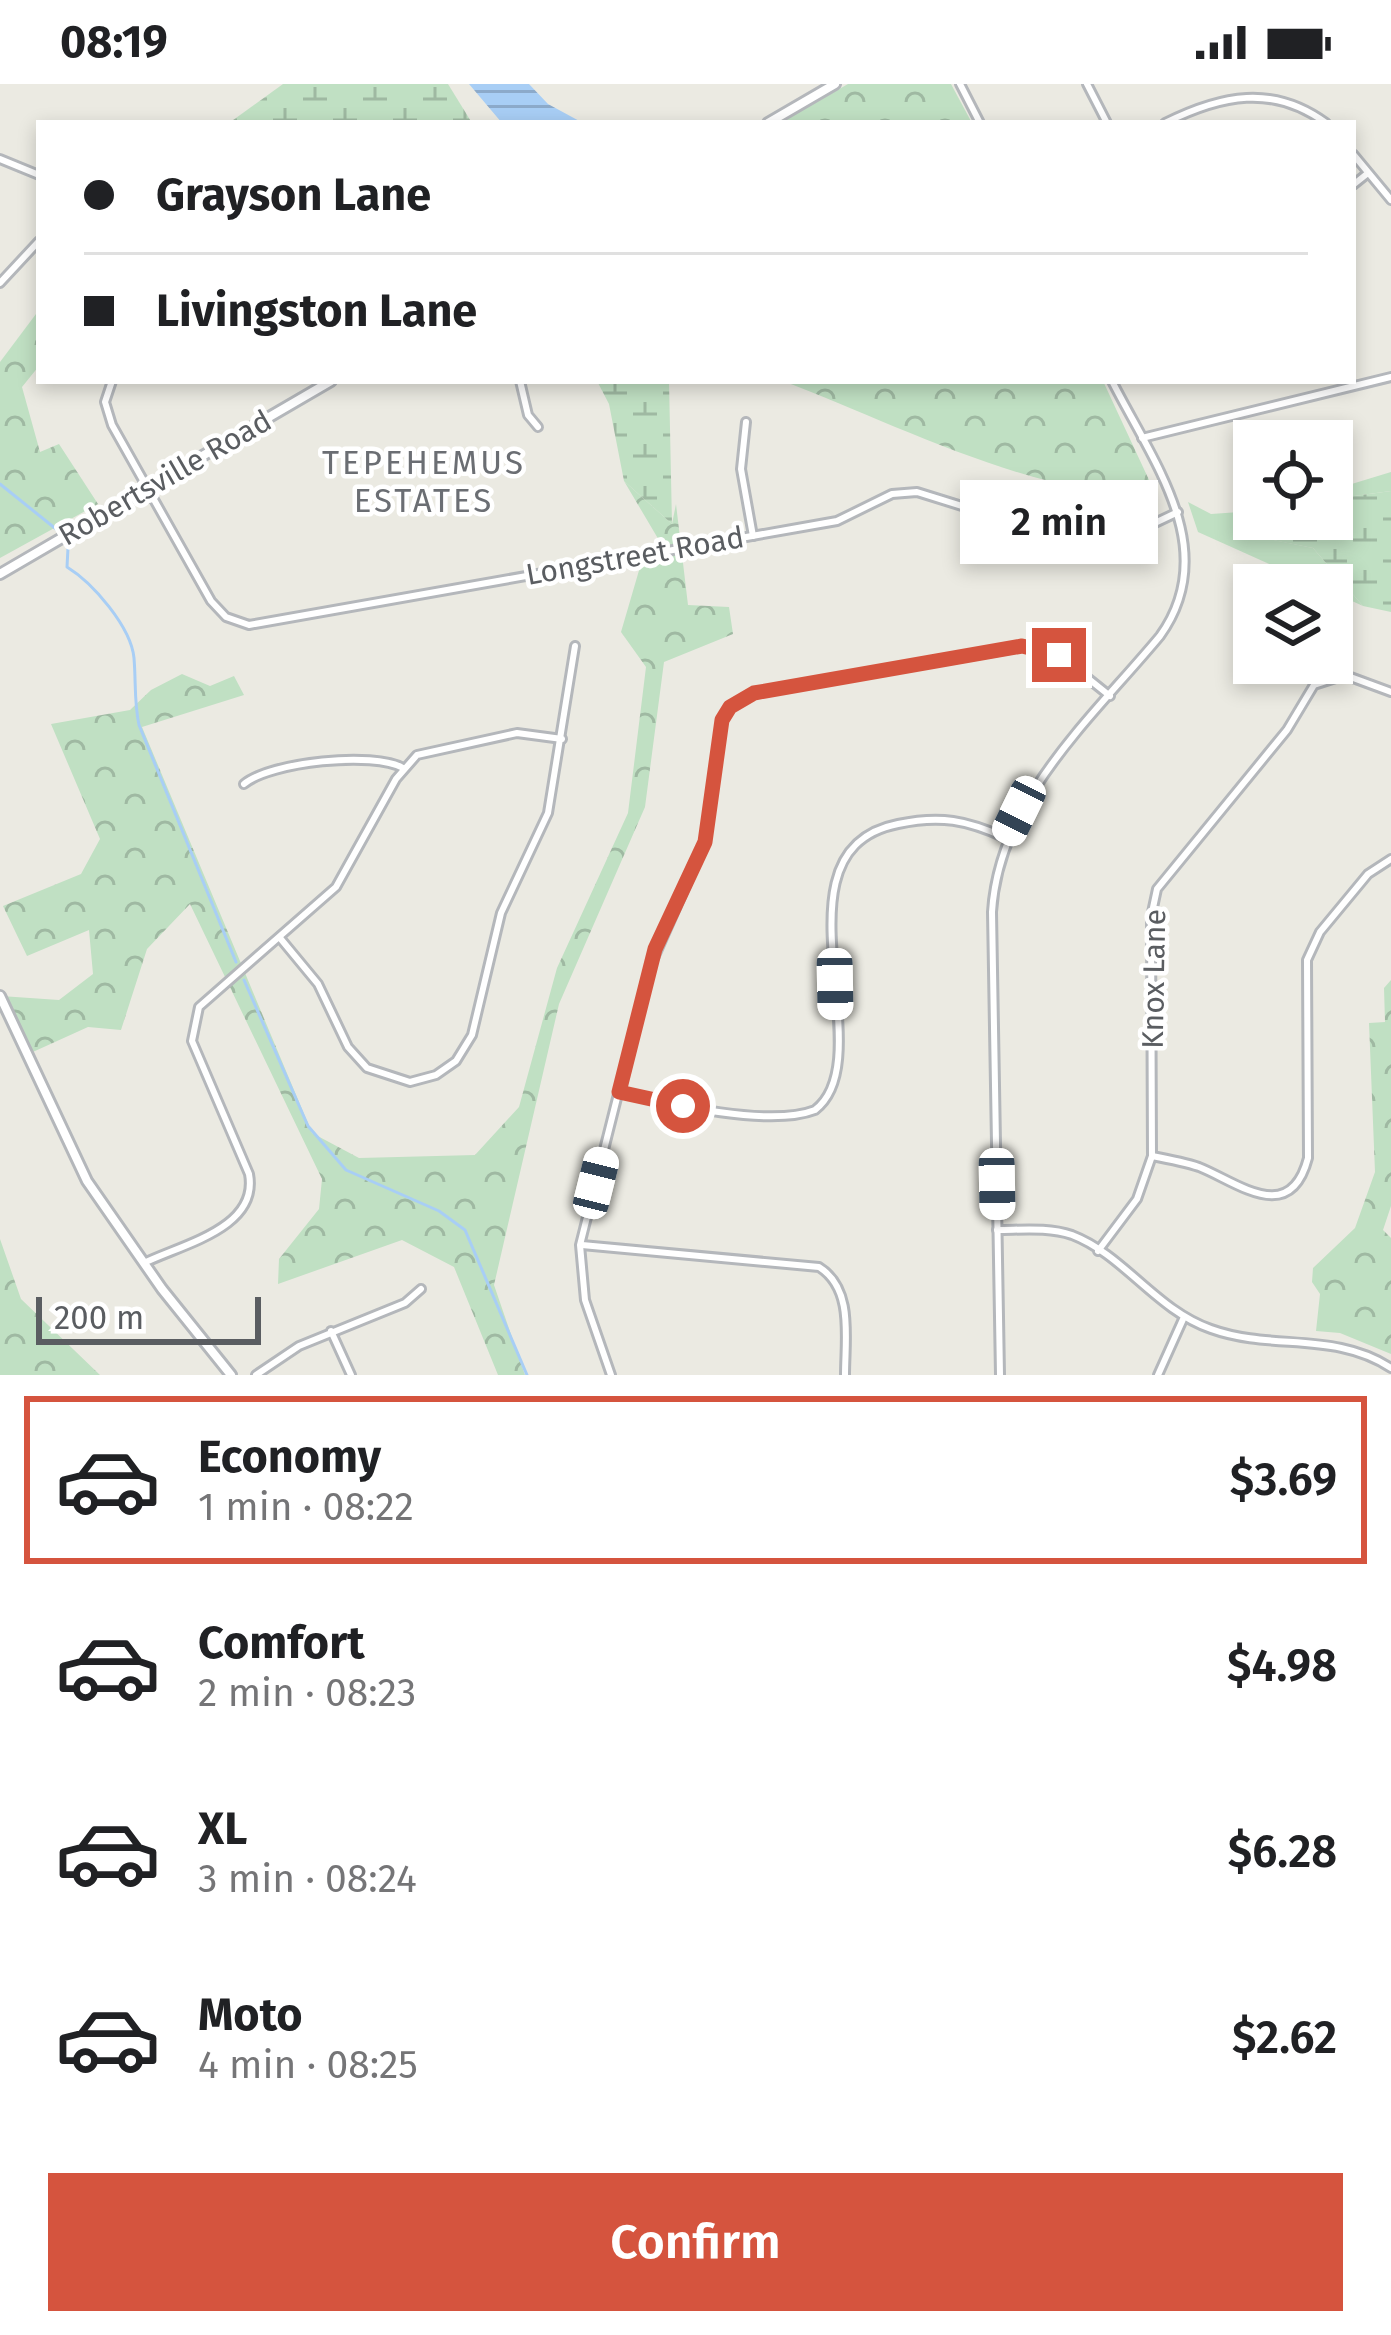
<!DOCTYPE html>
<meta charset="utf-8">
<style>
:root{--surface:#fff;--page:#f2f2f2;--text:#202124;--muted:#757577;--line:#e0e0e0;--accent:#d5543e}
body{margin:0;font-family:"Fira Sans",sans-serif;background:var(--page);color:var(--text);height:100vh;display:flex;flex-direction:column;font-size:45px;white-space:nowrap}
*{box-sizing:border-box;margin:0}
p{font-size:39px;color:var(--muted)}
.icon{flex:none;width:66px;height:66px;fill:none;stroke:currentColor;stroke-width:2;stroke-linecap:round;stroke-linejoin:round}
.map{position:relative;height:1291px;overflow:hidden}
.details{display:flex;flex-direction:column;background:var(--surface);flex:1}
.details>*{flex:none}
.hud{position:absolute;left:36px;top:36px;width:1320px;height:264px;border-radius:0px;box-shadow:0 6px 18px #0003;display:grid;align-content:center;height:264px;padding:0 48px;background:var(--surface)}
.tools{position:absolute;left:1233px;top:336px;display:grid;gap:24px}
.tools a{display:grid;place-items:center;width:120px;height:120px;border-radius:0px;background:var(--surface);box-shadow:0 6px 18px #0003;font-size:60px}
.scale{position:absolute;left:36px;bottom:30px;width:225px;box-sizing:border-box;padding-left:12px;border:6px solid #5a5d61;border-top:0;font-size:33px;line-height:42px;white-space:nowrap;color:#5a5d61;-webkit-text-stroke:9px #fff;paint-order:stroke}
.end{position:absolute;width:54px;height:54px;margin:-27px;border:15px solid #d5543e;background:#fff;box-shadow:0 0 0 6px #fff}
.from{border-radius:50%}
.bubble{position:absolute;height:84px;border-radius:0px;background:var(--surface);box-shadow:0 6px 18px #0003;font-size:39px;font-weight:600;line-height:84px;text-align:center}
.car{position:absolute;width:36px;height:72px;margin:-36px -18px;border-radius:15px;box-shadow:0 0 9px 3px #0007;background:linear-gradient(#fff 24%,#345 0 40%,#fff 0 76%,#345 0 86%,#fff 0)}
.hud b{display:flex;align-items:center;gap:42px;height:114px;font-size:45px}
.hud b+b{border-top:3px solid var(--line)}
.hud i{width:30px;height:30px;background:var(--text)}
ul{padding:21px 0 0;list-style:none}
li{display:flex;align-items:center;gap:36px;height:168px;margin:0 24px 18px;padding:0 24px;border:6px solid transparent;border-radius:0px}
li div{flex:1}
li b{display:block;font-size:45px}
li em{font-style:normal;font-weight:600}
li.selected{border-color:var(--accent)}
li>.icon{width:108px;height:108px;stroke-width:1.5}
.action{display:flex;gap:24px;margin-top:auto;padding:24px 48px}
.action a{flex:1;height:138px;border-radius:0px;background:var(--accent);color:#fff;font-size:48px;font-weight:600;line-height:138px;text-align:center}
.status{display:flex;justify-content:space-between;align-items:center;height:84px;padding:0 60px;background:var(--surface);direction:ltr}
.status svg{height:33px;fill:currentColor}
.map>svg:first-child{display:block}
.grass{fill:#c0e0c3}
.forest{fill:url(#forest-crowns)}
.wetland{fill:url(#wetland-marsh)}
.water{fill:url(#water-rules)}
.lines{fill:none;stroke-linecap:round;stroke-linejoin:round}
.stream{stroke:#a8cef5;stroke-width:3}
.minor-casing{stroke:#b4b7bb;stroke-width:12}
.tertiary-casing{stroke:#b4b7bb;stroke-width:14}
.minor{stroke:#fff;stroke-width:6}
.tertiary{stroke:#fff;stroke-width:8}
.route{stroke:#d5543e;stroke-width:15}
.labels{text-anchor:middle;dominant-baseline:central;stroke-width:9;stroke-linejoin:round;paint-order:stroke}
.street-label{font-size:30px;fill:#5a5d61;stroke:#fff}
.neighbourhood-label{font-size:33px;letter-spacing:3px;fill:#6b6e73;stroke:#fff}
</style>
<div class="status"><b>08:19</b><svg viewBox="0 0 49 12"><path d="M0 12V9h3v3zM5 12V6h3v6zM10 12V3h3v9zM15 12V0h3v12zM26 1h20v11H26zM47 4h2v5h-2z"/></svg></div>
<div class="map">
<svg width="1391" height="1291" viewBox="0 0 1391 1291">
<defs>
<pattern id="forest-crowns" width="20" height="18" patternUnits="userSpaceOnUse" patternTransform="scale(3)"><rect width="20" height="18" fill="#c0e0c3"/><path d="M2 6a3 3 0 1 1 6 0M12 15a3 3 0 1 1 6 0" fill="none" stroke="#9fb9a2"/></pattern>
<pattern id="wetland-marsh" width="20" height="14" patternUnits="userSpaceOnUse" patternTransform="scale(3)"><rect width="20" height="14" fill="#c0e0c3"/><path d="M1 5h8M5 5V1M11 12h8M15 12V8" fill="none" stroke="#9fb9a2"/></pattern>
<pattern id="water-rules" width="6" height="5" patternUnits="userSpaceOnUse" patternTransform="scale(3)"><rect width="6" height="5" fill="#a8cef5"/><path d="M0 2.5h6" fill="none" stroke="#8caaca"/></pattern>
</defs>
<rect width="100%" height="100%" fill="#ebeae2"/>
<g class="grass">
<path d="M1391 388V407L1332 415V406Z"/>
<path d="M1188 418 1211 430 1254 427V435H1263L1230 447 1313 464 1363 522 1332 508V501H1316L1198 448Z"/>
</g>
<g class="forest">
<path d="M848 0H951L972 39H780Z"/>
<path d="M39 226V282L22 303 40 368 59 360 98 420 0 474V278Z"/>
<path d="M783 297H1103L1156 411C1042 416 891 338 783 297Z"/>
<path d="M624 397 672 440 676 420 688 521 729 523 733 550 664 578 645 723 559 920 494 1201 525 1291H498L454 1183 402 1156 278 1200 279 1175 319 1125 322 1095 190 820 147 865 121 946 88 943 24 972 1 912 59 916 93 890 89 846 27 872 3 822 81 790 100 755 51 640 130 626 151 606 182 590 210 602 234 592 244 611 142 643 312 1049 359 1074 475 1071 519 1023 557 884 628 729 646 583 621 548 640 483 663 463Z"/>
<path d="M1391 896V1122L1383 1146 1391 1154V1270L1340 1249 1316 1247 1320 1210 1312 1198 1313 1184 1355 1144 1375 1088 1369 939 1385 938 1384 904Z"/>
<path d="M0 1155 21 1215 100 1291H0Z"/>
</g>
<g class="wetland">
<path d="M283 0H448L472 39H229Z"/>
<path d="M597 297H669L672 440 624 397 609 320Z"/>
<path d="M1391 407V528L1363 522 1313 464 1227 447 1263 435H1332V415Z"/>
</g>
<path class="water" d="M469 0H529L548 20 583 39H502Z"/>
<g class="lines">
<g class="stream">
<path d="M0 400 56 445"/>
<path d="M68 464 67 483C93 499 131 543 134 574 136 598 134 618 139 641L236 878"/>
<path d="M244 896 308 1042 346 1086 439 1127 465 1146 527 1291"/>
</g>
<defs>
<g id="minor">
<path d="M960 0 980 39"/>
<path d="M1087 0 1107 39"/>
<path d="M1165 39C1221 11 1273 0 1326 39"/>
<path d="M1353 70 1391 116"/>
<path d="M0 75 39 91"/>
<path d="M1353 101 1368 89"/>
<path d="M0 199 39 157"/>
<path d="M112 297 105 318 112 341 211 517 226 533 249 541 837 437 892 410 917 408 1087 461 1117 457 1178 428"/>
<path d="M520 297 528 331 538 343"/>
<path d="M746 338 741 385 753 452"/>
<path d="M1142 354 1391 293"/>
<path d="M244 700C270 678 374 667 403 684"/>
<path d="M280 854 318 900 348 963 367 984 410 998 436 991 456 977 472 951 501 829 548 729 575 562"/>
<path d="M619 1008C666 1019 769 1044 815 1026 885 973 765 766 898 740 940 731 967 736 1006 754"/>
<path d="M1152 1072C1168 1075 1184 1078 1199 1083 1237 1098 1290 1143 1308 1074L1307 876 1320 848 1368 790 1391 775"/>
<path d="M997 1146C1022 1146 1048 1143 1072 1151 1124 1171 1156 1226 1211 1245 1272 1267 1335 1247 1391 1284"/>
<path d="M582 1161 819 1183C854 1205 845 1254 845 1291"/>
<path d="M1098 1167 1137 1115 1152 1072 1151 833 1157 805 1287 646 1314 601 1345 591 1391 608"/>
<path d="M144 1179C183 1160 259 1144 249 1090L192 957 199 923 336 803 396 695 417 671 517 649 562 655"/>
<path d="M331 1247 351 1291"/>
<path d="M256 1291 299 1262 405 1219 421 1205"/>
<path d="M611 1291 585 1216 580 1161 650 883 705 758 722 636 730 623 754 609 1027 562 1059 571 1110 612"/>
<path d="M1000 1291 992 828C999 715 1091 635 1160 552 1222 466 1153 378 1112 297"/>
<path d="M1158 1291 1184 1233"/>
</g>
<g id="tertiary">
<path d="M768 39 835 0"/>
<path d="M0 490 331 297"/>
<path d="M0 912 87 1097 162 1205 231 1291"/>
</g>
</defs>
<use href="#minor" class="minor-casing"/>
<use href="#tertiary" class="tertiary-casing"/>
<use href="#minor" class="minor"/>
<use href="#tertiary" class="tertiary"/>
</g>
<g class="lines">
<path class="route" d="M683 1022 619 1008 655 865 705 758 722 636 730 623 754 609 1022 562 1059 571"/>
</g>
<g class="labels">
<g class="street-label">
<text transform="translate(165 394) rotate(-30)">Robertsville Road</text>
<text transform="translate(635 472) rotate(-10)">Longstreet Road</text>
<text transform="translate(1154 895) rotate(-89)">Knox Lane</text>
</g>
<g class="neighbourhood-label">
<text x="424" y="379">TEPEHEMUS<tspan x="424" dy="38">ESTATES</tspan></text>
</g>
</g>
</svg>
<div class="tools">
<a><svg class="icon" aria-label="locate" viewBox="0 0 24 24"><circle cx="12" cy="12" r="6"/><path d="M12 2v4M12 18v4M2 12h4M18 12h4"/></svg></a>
<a><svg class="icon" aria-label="layers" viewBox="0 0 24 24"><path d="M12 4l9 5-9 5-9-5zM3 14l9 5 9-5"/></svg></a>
</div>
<div class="scale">200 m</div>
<i class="end from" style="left:683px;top:1022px"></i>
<i class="end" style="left:1059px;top:571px"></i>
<div class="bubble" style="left:960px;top:396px;width:198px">2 min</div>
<i class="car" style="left:1019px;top:727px;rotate:206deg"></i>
<i class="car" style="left:835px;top:900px;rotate:179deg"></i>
<i class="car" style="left:596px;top:1099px;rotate:14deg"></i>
<i class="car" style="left:997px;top:1100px;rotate:179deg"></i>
<div class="hud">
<b><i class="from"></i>Grayson Lane</b>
<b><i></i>Livingston Lane</b>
</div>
</div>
<section class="details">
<ul>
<li class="selected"><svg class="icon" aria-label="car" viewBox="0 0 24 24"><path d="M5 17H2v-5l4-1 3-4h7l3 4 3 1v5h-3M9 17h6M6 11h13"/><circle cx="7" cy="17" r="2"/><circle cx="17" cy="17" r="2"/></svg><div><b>Economy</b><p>1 min · 08:22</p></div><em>$3.69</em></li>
<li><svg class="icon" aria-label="car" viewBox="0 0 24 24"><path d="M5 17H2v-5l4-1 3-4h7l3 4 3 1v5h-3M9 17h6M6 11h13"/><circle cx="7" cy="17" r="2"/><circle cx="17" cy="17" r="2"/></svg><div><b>Comfort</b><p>2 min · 08:23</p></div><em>$4.98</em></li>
<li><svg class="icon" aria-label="car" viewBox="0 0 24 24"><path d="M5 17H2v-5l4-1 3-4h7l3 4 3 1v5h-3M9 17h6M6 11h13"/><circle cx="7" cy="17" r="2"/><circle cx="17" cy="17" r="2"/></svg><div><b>XL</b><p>3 min · 08:24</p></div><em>$6.28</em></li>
<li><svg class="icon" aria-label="car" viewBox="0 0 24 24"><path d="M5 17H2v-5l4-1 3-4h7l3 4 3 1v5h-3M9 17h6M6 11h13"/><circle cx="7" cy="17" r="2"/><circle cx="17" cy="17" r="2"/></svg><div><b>Moto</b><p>4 min · 08:25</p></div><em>$2.62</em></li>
</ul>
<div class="action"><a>Confirm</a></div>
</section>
